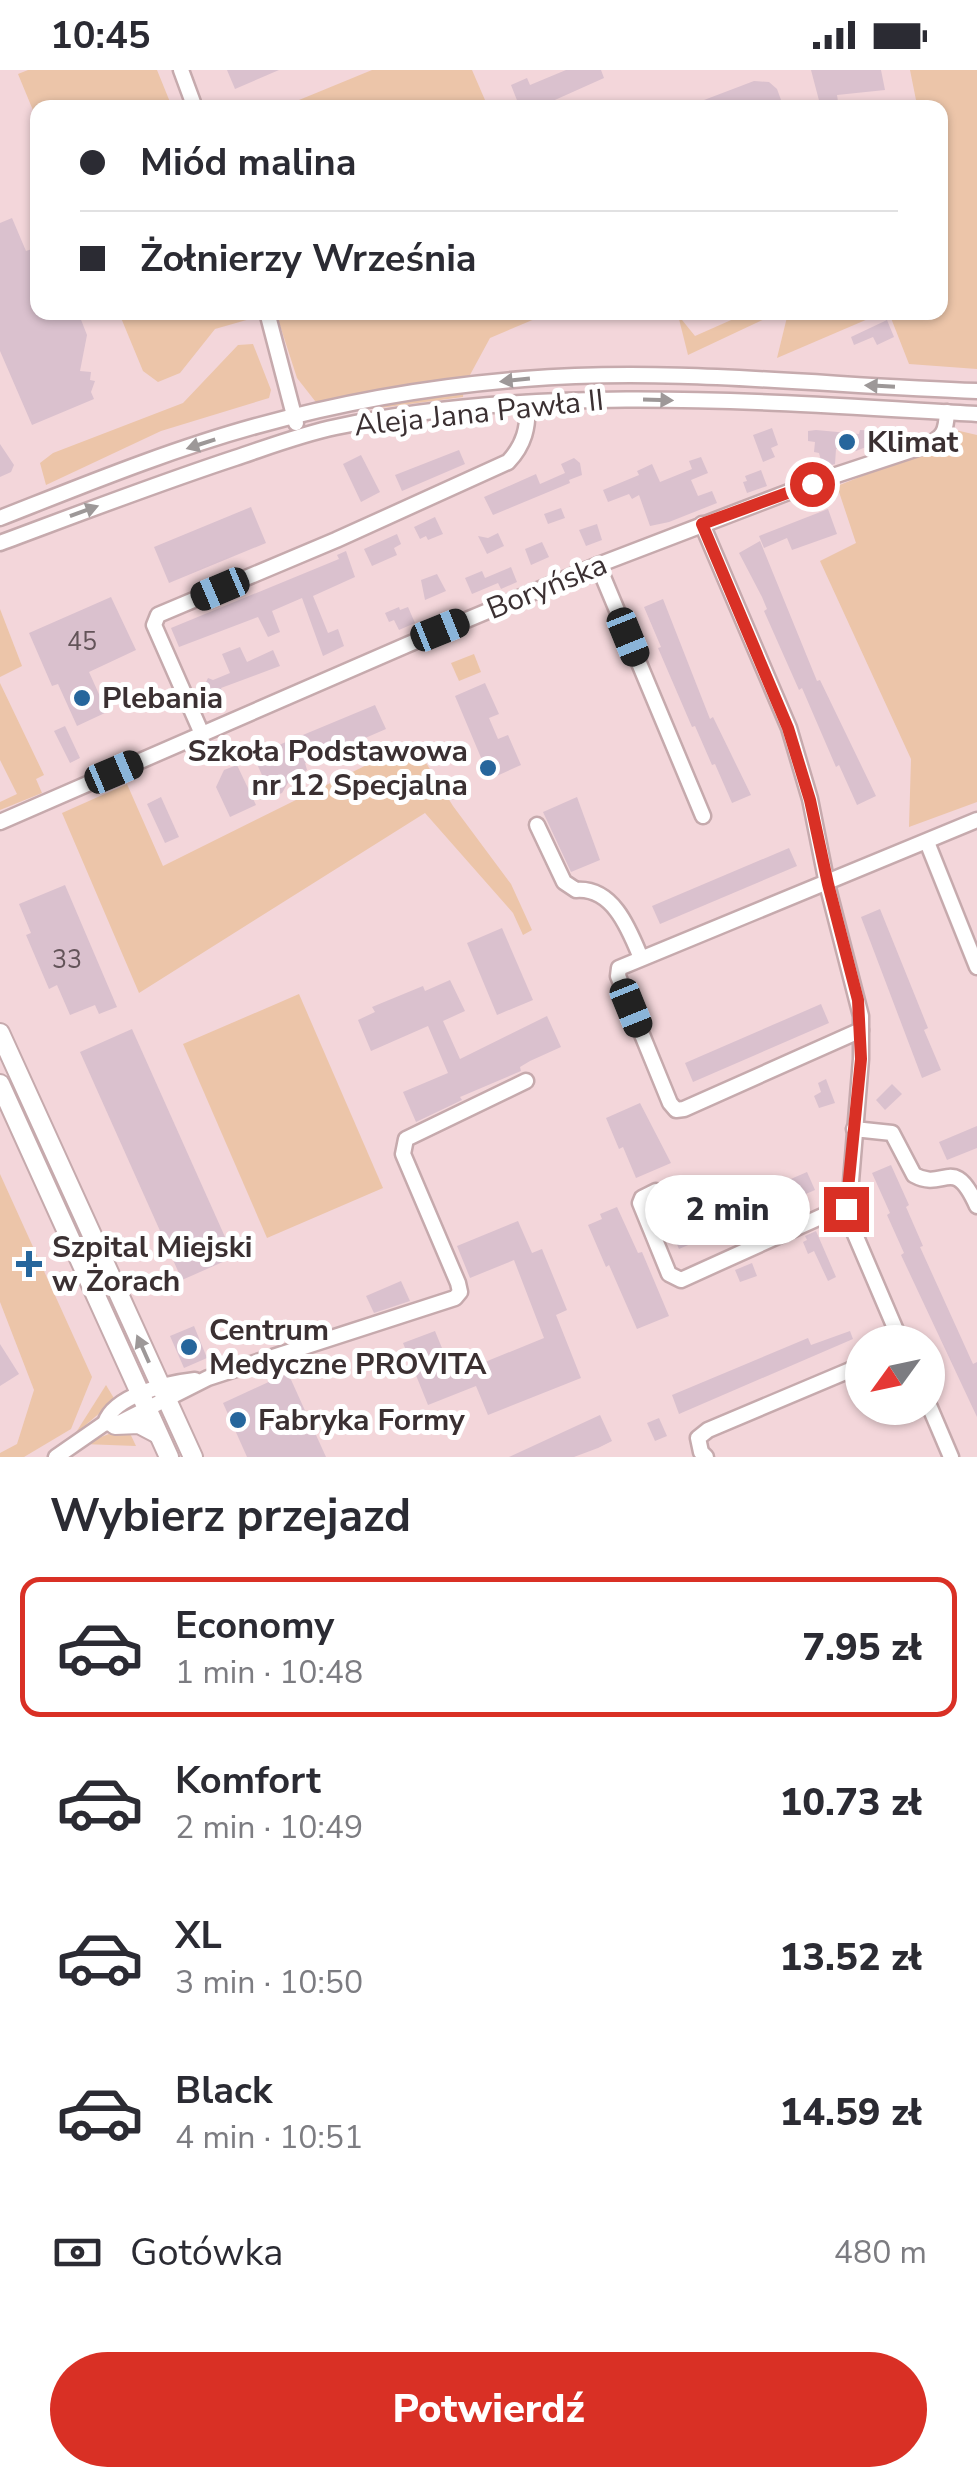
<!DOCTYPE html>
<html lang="pl">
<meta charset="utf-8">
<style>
:root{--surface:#fff;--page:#f7f7f7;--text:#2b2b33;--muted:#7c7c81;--line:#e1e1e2;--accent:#d93025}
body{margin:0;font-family:"Nunito Sans",sans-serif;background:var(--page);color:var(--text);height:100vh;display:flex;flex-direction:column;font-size:38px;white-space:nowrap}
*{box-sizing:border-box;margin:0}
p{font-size:32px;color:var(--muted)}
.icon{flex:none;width:55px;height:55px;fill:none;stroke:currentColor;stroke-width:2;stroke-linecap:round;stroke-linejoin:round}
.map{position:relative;height:1387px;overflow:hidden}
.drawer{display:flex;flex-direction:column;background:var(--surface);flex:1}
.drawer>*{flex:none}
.banner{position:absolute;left:30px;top:30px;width:918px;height:220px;border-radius:20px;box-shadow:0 2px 8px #0004;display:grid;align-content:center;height:220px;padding:0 50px;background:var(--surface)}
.needle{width:65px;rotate:237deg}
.tools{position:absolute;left:845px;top:1255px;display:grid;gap:20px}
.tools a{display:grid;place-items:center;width:100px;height:100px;border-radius:50%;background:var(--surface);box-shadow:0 2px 8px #0004;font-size:50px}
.end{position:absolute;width:45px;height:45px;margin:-22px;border:12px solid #d93025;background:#fff;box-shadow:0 0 0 5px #fff}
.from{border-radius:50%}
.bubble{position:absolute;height:70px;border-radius:35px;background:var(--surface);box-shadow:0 2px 8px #0004;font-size:32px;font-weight:800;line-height:70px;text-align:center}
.car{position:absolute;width:30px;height:60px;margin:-30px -15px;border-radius:12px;box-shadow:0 0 8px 2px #0007;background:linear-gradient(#222 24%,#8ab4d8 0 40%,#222 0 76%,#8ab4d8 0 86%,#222 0)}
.banner b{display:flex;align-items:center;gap:35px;height:95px;font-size:38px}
.banner b+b{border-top:2px solid var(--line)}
.banner i{width:25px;height:25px;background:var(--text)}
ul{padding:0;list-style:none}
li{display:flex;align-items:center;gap:30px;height:140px;margin:0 20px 15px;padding:0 30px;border:5px solid transparent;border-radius:20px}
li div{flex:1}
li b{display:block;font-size:38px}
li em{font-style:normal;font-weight:800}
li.on{border-color:var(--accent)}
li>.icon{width:90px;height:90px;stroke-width:1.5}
h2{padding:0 50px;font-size:45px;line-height:120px}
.pay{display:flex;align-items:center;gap:25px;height:110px;padding:0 50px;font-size:38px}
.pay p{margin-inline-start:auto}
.cta{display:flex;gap:20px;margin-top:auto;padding:20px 50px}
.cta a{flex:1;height:115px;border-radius:60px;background:var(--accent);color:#fff;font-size:40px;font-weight:800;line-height:115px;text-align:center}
.status{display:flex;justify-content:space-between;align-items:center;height:70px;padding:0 50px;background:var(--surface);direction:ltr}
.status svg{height:28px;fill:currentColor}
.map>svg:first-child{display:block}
.green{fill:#ecc5a9}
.building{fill:#dac1ce}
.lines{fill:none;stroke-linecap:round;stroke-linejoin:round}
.minor-casing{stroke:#c6aaad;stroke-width:19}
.major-casing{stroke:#c6aaad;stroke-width:22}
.minor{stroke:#fff;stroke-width:14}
.major{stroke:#fff;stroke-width:18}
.oneway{fill:#9d9898}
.route{stroke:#d93025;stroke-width:12}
.poi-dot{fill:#26669c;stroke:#fff;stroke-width:4}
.labels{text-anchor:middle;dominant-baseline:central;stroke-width:10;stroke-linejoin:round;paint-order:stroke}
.number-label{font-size:25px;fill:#635459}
.street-label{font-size:30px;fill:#3b3032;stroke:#fff}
.poi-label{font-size:30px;font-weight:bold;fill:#3b3032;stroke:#fff;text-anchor:start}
</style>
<div class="status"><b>10:45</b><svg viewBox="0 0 49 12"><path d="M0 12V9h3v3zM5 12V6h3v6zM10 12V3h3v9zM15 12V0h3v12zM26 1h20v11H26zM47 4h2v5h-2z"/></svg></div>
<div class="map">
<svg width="977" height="1387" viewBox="0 0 977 1387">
<rect width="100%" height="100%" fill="#f3d6da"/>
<g class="green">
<path d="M28 0H157L172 37 38 38 37 50 18 4Z"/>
<path d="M372 0H472L488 37H282Z"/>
<path d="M910 0H977V299L909 294 889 243 940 242V38L908 37 907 32 916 30Z"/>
<path d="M248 243 250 249 215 259 180 303 158 312 143 301 119 243Z"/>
<path d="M276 243H549L490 268 464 316 463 327 326 345 297 308Z"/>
<path d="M747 243H777L688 285 678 245 695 266Z"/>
<path d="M788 243V242L882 243 777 288Z"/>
<path d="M253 274 271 320 269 328 161 361 46 415 40 393 53 383 183 333 238 275Z"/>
<path d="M951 359 977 365V732L909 757 911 689 820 491 856 473 837 416 943 374Z"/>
<path d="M0 539 22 596 0 607Z"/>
<path d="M474 584 481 602 459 611 451 593Z"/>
<path d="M0 613 44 705 36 709 42 723 0 740V732L17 724 0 690Z"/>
<path d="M413 672 453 736 511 814 532 860 523 865 513 843 425 743 139 923 62 743 127 714 163 796Z"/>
<path d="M299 924 383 1118 267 1168 183 974Z"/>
<path d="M0 1104 92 1307 71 1359 24 1387H0V1383L17 1374 34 1320 0 1232Z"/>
<path d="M106 1315 115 1330 75 1364Z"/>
<path d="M127 1357 136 1376 83 1374Z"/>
</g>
<g class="building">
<path d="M227 0H279L235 19Z"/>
<path d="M566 0H601L604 8 537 38H520L511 15 527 8 530 15Z"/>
<path d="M811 0H881L885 20 837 25 839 38H821Z"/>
<path d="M754 11 769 12 777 19 784 38H683Z"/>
<path d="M12 148 26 181 38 177V242H78L87 265 80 301 91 302 90 310 95 311 91 322 94 329 32 355 0 281V153Z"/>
<path d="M887 250 894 267 877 275 873 267 854 275 851 267Z"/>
<path d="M772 358 778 375 771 378 775 387 763 392 753 365Z"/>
<path d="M816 360 859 364 860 360 881 361V371L856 381 836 379 835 394 823 398 819 383 814 382 815 372 808 371V361Z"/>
<path d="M0 374 14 395 11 402 0 407Z"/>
<path d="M459 380 465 394 402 421 395 405Z"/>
<path d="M361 385 380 422 361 432 343 394Z"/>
<path d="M701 387 708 403 691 410 698 426 712 421 717 433 669 452 650 456 639 425 632 429 629 424 608 432 603 420 639 405 637 401 652 394 660 412 692 399 689 391Z"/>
<path d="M574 388 580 393 582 405 569 410 570 413 493 445 484 427 536 404 540 414 565 403 561 394Z"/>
<path d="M761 400 767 416 747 423 743 412 747 411 745 406Z"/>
<path d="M251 437 266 473 169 513 154 477Z"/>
<path d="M561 438 565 448 548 454 544 444Z"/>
<path d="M828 439 837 464 792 480 787 468 764 478 759 466Z"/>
<path d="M435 447 443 464 428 470 426 466 420 469 414 457Z"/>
<path d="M597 454 602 470 586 476 579 460Z"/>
<path d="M498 463 504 476 487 484 478 466 488 468Z"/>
<path d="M397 464 401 474 394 478 397 485 372 496 364 479Z"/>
<path d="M760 471 817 611 820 610 876 726 857 735 839 695 836 697 802 618 799 620 764 541 767 539 762 527 739 483Z"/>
<path d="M542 472 549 487 531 495 525 479Z"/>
<path d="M346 481 355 507 313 526 328 563 338 559 344 576 323 586 302 528 272 541 280 562 268 567 258 547 179 577 171 558 339 489 337 485Z"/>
<path d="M511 497 517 512 501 519 498 513 472 524 465 508 482 501 485 508Z"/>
<path d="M437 504 446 521 425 530 421 510Z"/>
<path d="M111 527 136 580 89 602 107 642 77 656 58 614 52 616 29 563Z"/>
<path d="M663 529 710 649 713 647 751 725 732 733 715 694 712 695 695 656 692 657 658 578 661 577 644 537Z"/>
<path d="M399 537 400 540 408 537 415 553 399 560 394 550 389 552 385 543Z"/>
<path d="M240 577 247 592 273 580 280 596 221 618 224 625 203 634 196 618 205 614 208 608 213 610 230 603 222 584Z"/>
<path d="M485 613 499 644 489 648 498 669 508 665 521 695 490 709 455 626Z"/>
<path d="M375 635 386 659 356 672 359 678 350 682 346 676 305 693 307 700 289 711 282 723 272 727 251 681 271 671 274 677Z"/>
<path d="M65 656 80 688 70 693 54 661Z"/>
<path d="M237 695 256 735 230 747 216 717 224 700Z"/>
<path d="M161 727 179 767 165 773 147 734Z"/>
<path d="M577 727 600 790 571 802 543 742Z"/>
<path d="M789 778 797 796 660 854 652 836Z"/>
<path d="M65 815 117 937 99 944 95 935 70 945 57 915 49 919 26 865 31 863 19 834Z"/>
<path d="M880 839 928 958 924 960 941 1000 922 1008 861 847Z"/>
<path d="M502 858 533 930 497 945 467 873Z"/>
<path d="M450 910 465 941 443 951 460 989 547 946 561 977 530 991 520 997 521 1001 460 1027 462 1030 416 1052 403 1022 448 1003 428 956 371 981 358 950 375 942 372 937 423 916 425 921Z"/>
<path d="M821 934 829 953 693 1012 685 993Z"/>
<path d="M132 959 234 1187 182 1210 80 982Z"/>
<path d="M826 1009 835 1033 819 1038 814 1026 821 1022 818 1013Z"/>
<path d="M892 1014 902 1024 885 1040 876 1030Z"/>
<path d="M640 1033 671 1093 636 1108 623 1077 619 1079 606 1048Z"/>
<path d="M977 1056V1078L947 1090 939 1072Z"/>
<path d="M891 1095 909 1135 906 1137 923 1176 920 1177 973 1294 977 1292V1347L901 1185 904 1183 887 1145 890 1143 872 1103Z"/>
<path d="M807 1102 815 1120 679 1179 671 1161Z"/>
<path d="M617 1137 638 1183 642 1182 669 1246 637 1259 609 1195 606 1197 588 1155 602 1149 600 1144Z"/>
<path d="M518 1151 532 1183 542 1179 567 1240 556 1245 581 1308 488 1345 476 1316 428 1335 403 1273 435 1261 453 1305 544 1268 514 1190 470 1208 457 1176Z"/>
<path d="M816 1161 836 1207 828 1211 814 1181 808 1184 803 1172 807 1170 805 1166Z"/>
<path d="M752 1193 757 1206 740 1212 735 1200Z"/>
<path d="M401 1211 410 1231 374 1243 366 1226Z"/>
<path d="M194 1256 207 1288 184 1298 170 1266Z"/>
<path d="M850 1261 853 1269 679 1344 672 1325 808 1268 811 1275Z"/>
<path d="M0 1274 19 1304 0 1316Z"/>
<path d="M288 1303 326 1387H247L223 1333Z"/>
<path d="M600 1345 612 1371 598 1378 574 1387H509Z"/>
<path d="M659 1348 667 1366 655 1371 647 1353Z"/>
</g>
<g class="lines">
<defs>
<g id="minor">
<path d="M181 0 195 38"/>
<path d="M267 242 296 353"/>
<path d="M0 448C84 415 169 380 256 356 342 332 435 316 524 309 675 297 826 316 977 321"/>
<path d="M702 454 789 658 810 729 827 814 861 946V989L848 1148 901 1272"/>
<path d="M0 473C78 444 156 414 235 388 268 377 302 364 336 357 543 313 767 332 977 344"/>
<path d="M598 495 703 746"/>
<path d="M202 664 154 555 158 545 336 470 508 392C524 375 529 357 527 333"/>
<path d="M0 752 409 574 598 495 812 413 927 375C944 367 946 361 947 342"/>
<path d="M537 755 564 812 576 820C613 817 629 859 641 888"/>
<path d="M927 772 977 897"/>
<path d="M861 960 684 1039 676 1040 670 1033 618 906 619 898 977 750"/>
<path d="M854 1059 892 1063 914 1105C945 1122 953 1083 977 1136"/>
<path d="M656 1121 642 1128 640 1133 669 1204 681 1210 847 1135"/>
<path d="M928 1333 951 1387"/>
<path d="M105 1353 115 1355 208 1308 455 1228 460 1222 458 1213 403 1084 406 1069 526 1011"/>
<path d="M56 1387 105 1353C114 1325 169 1313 195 1310"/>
<path d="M706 1387 701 1382 698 1368 708 1360 862 1295"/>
</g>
<g id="major">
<path d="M0 963 193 1387"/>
<path d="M0 1014 169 1387"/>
<path d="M115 1355 139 1354 158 1364"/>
</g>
</defs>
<use href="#minor" class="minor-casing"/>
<use href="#major" class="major-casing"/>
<use href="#minor" class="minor"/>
<use href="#major" class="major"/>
</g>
<defs><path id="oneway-solid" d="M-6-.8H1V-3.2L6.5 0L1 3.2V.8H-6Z" transform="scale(2.5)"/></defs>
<g class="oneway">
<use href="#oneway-solid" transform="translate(515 310) rotate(174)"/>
<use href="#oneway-solid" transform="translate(880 316) rotate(-177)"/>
<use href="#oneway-solid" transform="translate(658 330) rotate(2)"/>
<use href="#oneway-solid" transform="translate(201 374) rotate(162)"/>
<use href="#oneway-solid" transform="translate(84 441) rotate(-20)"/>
<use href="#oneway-solid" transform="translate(143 1279) rotate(-114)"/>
</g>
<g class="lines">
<path class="route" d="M812 414 702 454 788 658 810 730 828 814 858 930 861 989 846 1139"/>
</g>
<g class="poi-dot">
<circle cx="847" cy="372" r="10"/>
<circle cx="82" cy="628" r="10"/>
<circle cx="488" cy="698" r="10"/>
<path d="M24 1179h10v10h10v10h-10v10h-10v-10h-10v-10h10z"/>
<circle cx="189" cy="1277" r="10"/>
<circle cx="238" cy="1350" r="10"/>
</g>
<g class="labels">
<g class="number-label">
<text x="82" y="572">45</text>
<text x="67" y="890">33</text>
</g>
<g class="street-label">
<text transform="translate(479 343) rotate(-6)">Aleja Jana Pawła II</text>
<text transform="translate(547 517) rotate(-22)">Boryńska</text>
</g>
<g class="poi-label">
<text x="867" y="372">Klimat</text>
<text x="102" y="628">Plebania</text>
<text x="468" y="681" text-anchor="end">Szkoła Podstawowa<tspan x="468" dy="34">nr 12 Specjalna</tspan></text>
<text x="52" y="1177">Szpital Miejski<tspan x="52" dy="34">w Żorach</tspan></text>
<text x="209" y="1260">Centrum<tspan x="209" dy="34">Medyczne PROVITA</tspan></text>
<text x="258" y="1350">Fabryka Formy</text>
</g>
</g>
</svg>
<div class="tools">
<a><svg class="needle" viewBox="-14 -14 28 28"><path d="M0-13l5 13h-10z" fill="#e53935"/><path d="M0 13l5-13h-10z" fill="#7c7c81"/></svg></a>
</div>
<i class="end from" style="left:812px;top:414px"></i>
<i class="end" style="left:846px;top:1139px"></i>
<div class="bubble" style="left:645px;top:1105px;width:165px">2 min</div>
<i class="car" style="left:220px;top:519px;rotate:247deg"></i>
<i class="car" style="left:440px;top:560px;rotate:68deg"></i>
<i class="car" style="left:628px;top:567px;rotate:158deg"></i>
<i class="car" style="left:114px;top:702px;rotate:67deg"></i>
<i class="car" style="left:631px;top:938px;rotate:158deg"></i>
<div class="banner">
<b><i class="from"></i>Miód malina</b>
<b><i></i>Żołnierzy Września</b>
</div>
</div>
<section class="drawer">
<h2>Wybierz przejazd</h2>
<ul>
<li class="on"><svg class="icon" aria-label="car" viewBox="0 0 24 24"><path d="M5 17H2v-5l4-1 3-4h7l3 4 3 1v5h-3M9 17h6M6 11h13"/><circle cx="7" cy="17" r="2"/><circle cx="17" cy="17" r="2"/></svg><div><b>Economy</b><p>1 min · 10:48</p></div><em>7.95 zł</em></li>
<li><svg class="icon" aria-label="car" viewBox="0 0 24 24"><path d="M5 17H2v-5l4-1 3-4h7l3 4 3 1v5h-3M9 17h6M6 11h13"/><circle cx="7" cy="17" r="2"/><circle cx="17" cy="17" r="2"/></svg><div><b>Komfort</b><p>2 min · 10:49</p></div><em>10.73 zł</em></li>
<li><svg class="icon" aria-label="car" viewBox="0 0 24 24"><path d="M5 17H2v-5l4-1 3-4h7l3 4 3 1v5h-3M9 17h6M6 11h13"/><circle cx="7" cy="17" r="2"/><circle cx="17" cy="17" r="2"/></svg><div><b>XL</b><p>3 min · 10:50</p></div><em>13.52 zł</em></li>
<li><svg class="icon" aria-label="car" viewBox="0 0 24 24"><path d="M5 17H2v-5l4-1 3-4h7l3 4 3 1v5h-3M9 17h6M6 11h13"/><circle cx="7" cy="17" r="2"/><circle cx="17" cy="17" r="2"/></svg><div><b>Black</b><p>4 min · 10:51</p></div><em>14.59 zł</em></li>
</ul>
<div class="pay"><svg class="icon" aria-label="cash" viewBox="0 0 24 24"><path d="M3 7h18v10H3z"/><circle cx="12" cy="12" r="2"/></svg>Gotówka<p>480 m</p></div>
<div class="cta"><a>Potwierdź</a></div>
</section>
